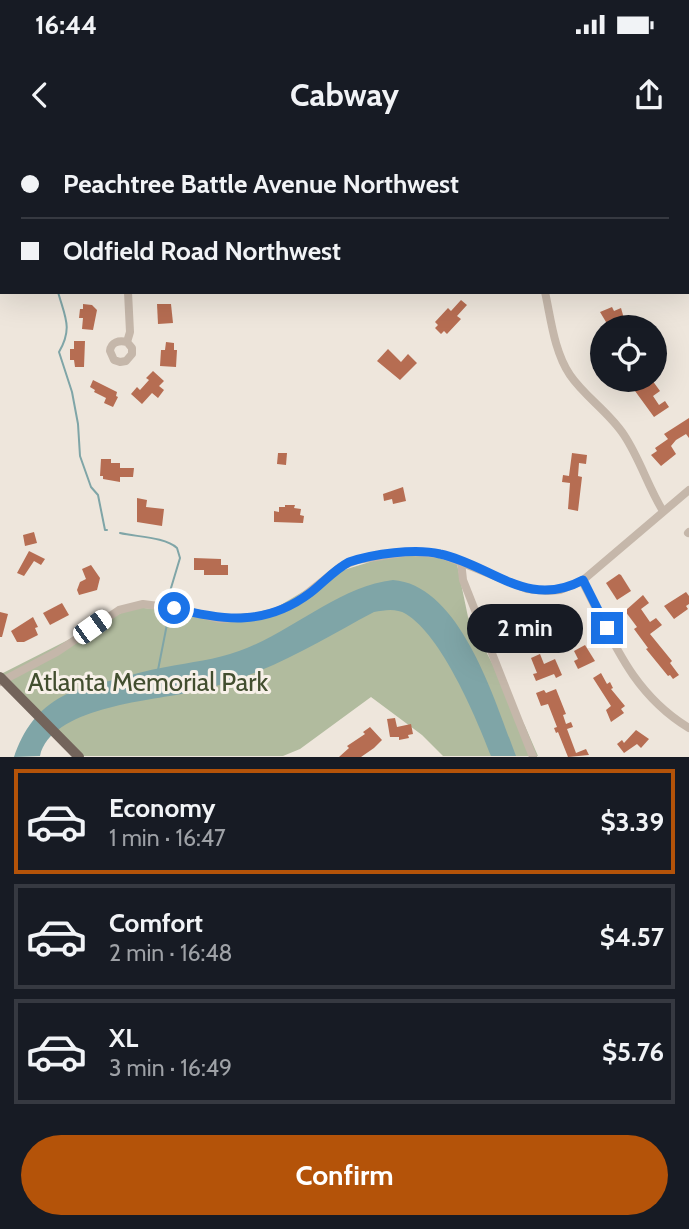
<!DOCTYPE html>
<meta charset="utf-8">
<style>
:root{--surface:#171b24;--page:#242831;--text:#f1f3f6;--muted:#9ea1a6;--line:#363941;--accent:#b45309}
body{margin:0;font-family:Cabin,sans-serif;background:var(--page);color:var(--text);height:100vh;display:flex;flex-direction:column;font-size:26px;white-space:nowrap}
*{box-sizing:border-box;margin:0}
p{font-size:23px;color:var(--muted)}
.icon{flex:none;width:38px;height:38px;fill:none;stroke:currentColor;stroke-width:2;stroke-linecap:round;stroke-linejoin:round}
.map{position:relative;height:617px;overflow:hidden}
.side{display:flex;flex-direction:column;background:var(--surface);flex:1}
.side>*{flex:none}
.guide{position:absolute;left:0px;top:0px;width:690px;height:154px;box-shadow:0 7px 28px #0002;display:grid;align-content:center;height:154px;padding:0 21px;background:var(--surface)}
.tools{position:absolute;left:590px;top:175px;display:grid;gap:14px}
.tools a{display:grid;place-items:center;width:77px;height:77px;border-radius:50%;background:var(--surface);box-shadow:0 7px 28px #0002;font-size:35px}
.end{position:absolute;width:32px;height:32px;margin:-16px;border:9px solid #1a73e8;background:#fff;box-shadow:0 0 0 4px #fff}
.from{border-radius:50%}
.bubble{position:absolute;height:49px;border-radius:24px;background:var(--surface);box-shadow:0 7px 28px #0002;font-size:23px;font-weight:700;line-height:49px;text-align:center}
.car{position:absolute;width:21px;height:42px;margin:-21px -10px;border-radius:9px;box-shadow:0 0 5px 2px #0007;background:linear-gradient(#fff 24%,#345 0 40%,#fff 0 76%,#345 0 86%,#fff 0)}
.guide b{display:flex;align-items:center;gap:24px;height:66px;font-size:26px}
.guide b+b{border-top:2px solid var(--line)}
.guide i{width:18px;height:18px;background:var(--text)}
ul{padding:12px 0 0;list-style:none}
li{display:flex;align-items:center;gap:21px;height:105px;margin:0 14px 10px;padding:0 7px;border:4px solid var(--line);border-radius:0px}
li div{flex:1}
li b{display:block;font-size:26px}
li em{font-style:normal;font-weight:700}
li.selected{border-color:var(--accent)}
li>.icon{width:63px;height:63px;stroke-width:1.5}
.button{display:flex;gap:14px;margin-top:auto;padding:14px 21px}
.button a{flex:1;height:80px;border-radius:42px;background:var(--accent);color:#fff;font-size:28px;font-weight:700;line-height:80px;text-align:center}
.status{display:flex;justify-content:space-between;align-items:center;height:49px;padding:0 35px;background:var(--surface);direction:ltr}
.status svg{height:19px;fill:currentColor}
header{display:flex;justify-content:space-between;align-items:center;height:91px;padding:0 21px;background:var(--surface);font-size:32px;font-weight:700}
.map>svg:first-child{display:block}
.green{fill:#b1bb9e}
.water{fill:#7fa5a7}
.lines{fill:none;stroke-linecap:round;stroke-linejoin:round}
.stream{stroke:#7fa5a7;stroke-width:2}
.building{fill:#b66d52}
.minor{stroke:#c5b7aa;stroke-width:8}
.major{stroke:#73645b;stroke-width:10}
.route{stroke:#1a73e8;stroke-width:9}
.labels{text-anchor:middle;dominant-baseline:central;stroke-width:6;stroke-linejoin:round;paint-order:stroke}
.park-label{font-size:26px;fill:#424e2f;stroke:#f7f0e8}
</style>
<div class="status"><b>16:44</b><svg viewBox="0 0 49 12"><path d="M0 12V9h3v3zM5 12V6h3v6zM10 12V3h3v9zM15 12V0h3v12zM26 1h20v11H26zM47 4h2v5h-2z"/></svg></div>
<header><svg class="icon" aria-label="back" viewBox="0 0 24 24"><path d="M15 5l-7 7 7 7"/></svg>Cabway<svg class="icon" aria-label="share" viewBox="0 0 24 24"><path d="M12 15V3M7 8l5-5 5 5M5 13v7h14v-7"/></svg></header>
<div class="map">
<svg width="689" height="617" viewBox="0 0 689 617">
<rect width="100%" height="100%" fill="#eee6dc"/>
<path class="green" d="M412 409 457 424 468 477 525 586 538 616H443L422 595 371 557 300 609 283 616H80L1 534 133 467 222 475 269 472 334 433Z"/>
<path class="water" d="M393 440C461 445 495 562 516 616H491C476 577 442 496 406 474 396 468 385 470 374 472 336 492 299 515 259 531 236 541 211 548 187 553 147 561 51 568 40 616L14 617C23 590 38 569 63 556 77 548 93 545 109 541 128 536 147 530 166 527 191 522 215 520 239 511 291 493 339 446 393 440Z"/>
<g class="lines">
<g class="stream">
<path d="M24 2V0"/>
<path d="M1 49 2 48"/>
<path d="M58 152C65 177 73 188 59 212L72 252 78 284 80 316 91 347 98 355 105 390H107"/>
<path d="M120 393C137 397 165 397 177 408L180 418 168 458"/>
<path d="M158 530 168 479"/>
</g>
</g>
<g class="building">
<path d="M461 160 467 165 457 176 461 179 447 194 444 191 441 194 435 188 438 185 435 182 448 168 451 171Z"/>
<path d="M83 164 92 165 97 170 93 190 82 189 83 178H79L80 169H83Z"/>
<path d="M157 164H171L173 183 158 184Z"/>
<path d="M612 167 614 171 621 168 625 182 616 185 617 187H609L600 172Z"/>
<path d="M74 201H85L84 227H75L74 220H70V209H74Z"/>
<path d="M166 202 174 203V210H177L176 227 160 226 161 210H165Z"/>
<path d="M388 209 401 222 408 214 417 223 400 240 377 221Z"/>
<path d="M153 231 164 241 159 246 164 250 158 258 152 253 142 264 131 254 137 247 140 250 149 240 146 238Z"/>
<path d="M93 240 117 252 116 256 118 257 113 267 104 263 106 258 94 252 95 250 90 247Z"/>
<path d="M627 240H652L660 251 653 256 659 265 665 261 669 267 654 277Z"/>
<path d="M689 278V298L686 294 676 300 671 306 676 314 661 326 651 315 657 311 655 308 668 299 664 294Z"/>
<path d="M278 313H287L286 325 277 324Z"/>
<path d="M572 313 587 315 586 324 579 323 578 336 582 337 578 371 568 369 570 343 562 342 563 335 569 336Z"/>
<path d="M101 319H111V323H120V328H134L133 337H120V342L103 339V336H100Z"/>
<path d="M403 347 406 361 393 364 392 359 384 361 383 354Z"/>
<path d="M137 358 147 360 146 367 164 369 162 386 137 382Z"/>
<path d="M285 365H295L294 368 301 369 300 375 304 376 303 383 274 382V371L279 372V367H285Z"/>
<path d="M34 392 37 403 25 406 23 395Z"/>
<path d="M29 411 45 419 41 425 34 421 24 436 17 433Z"/>
<path d="M194 418 221 419V425H228V435H204V430H194Z"/>
<path d="M91 425 100 438 97 450 79 455 77 450 80 442 86 439 82 429Z"/>
<path d="M619 434 621 435 631 451 617 460 606 443Z"/>
<path d="M686 452 689 456V464L686 466 688 469 674 479 664 466Z"/>
<path d="M643 455 649 463 641 469 650 482 656 478 662 485 650 494 672 521 670 523 679 535 673 539 670 535 668 536 646 509 648 508 634 489 637 487 625 471Z"/>
<path d="M62 463 69 475 50 485 43 473Z"/>
<path d="M0 472 8 474 2 497H0Z"/>
<path d="M572 472 574 476 578 474 581 481 573 485 575 489 567 493 569 497 561 500 554 484 563 480 561 477Z"/>
<path d="M33 477 38 487 35 488 38 495 24 502H17L11 491Z"/>
<path d="M515 478 539 480V492H534V499H525V494H519L518 490H515Z"/>
<path d="M585 505 595 521 578 529 574 521 578 519 574 511Z"/>
<path d="M540 514 544 524 555 519 562 535 556 538 554 534 536 541 533 534 537 533 531 518Z"/>
<path d="M601 533 607 544 610 542 613 548 611 549 625 566 621 569 624 573 611 582 606 570 611 566 593 538Z"/>
<path d="M556 549 566 574 563 575 566 584 571 582 573 587 567 589 576 613 586 609 589 615 568 617 558 592 556 593 554 588 557 587 548 564 541 566 536 553 544 550 546 553Z"/>
<path d="M395 578 397 587 411 584 413 594 408 595 409 598 399 600V597H390L387 579Z"/>
<path d="M370 587 382 600 374 608 361 617H339L349 608 347 606 365 594 363 592Z"/>
<path d="M636 590 649 599 641 608 637 604 624 613 617 604 622 600 624 603Z"/>
</g>
<g class="lines">
<g class="minor">
<path d="M471 0V2"/>
<path d="M114 2 118 0"/>
<path d="M0 60H2"/>
<path d="M545 152C551 179 554 211 570 235 585 257 609 272 624 295 640 319 648 347 663 371"/>
<path d="M127 202C119 200 111 202 110 211L114 220 120 222 126 221 132 214V208L127 202 130 192 128 152"/>
<path d="M688 393 689 392"/>
<path d="M461 421 463 440 533 617"/>
<path d="M582 441C612 498 631 553 689 588"/>
<path d="M0 542 57 512 119 470 143 464 174 468 220 479 254 477 275 472 295 463 340 427 357 420 409 412 440 414 527 449 548 451 560 450 582 441 689 350"/>
</g>
<path class="major" d="M0 537 79 617"/>
</g>
<g class="lines">
<path class="route" d="M174 468C224 481 266 486 310 453 323 443 334 430 349 422 373 414 415 408 440 414 492 425 527 470 583 440L607 488"/>
</g>
<g class="labels">
<g class="park-label">
<text x="148" y="542">Atlanta Memorial Park</text>
</g>
</g>
</svg>
<div class="tools">
<a><svg class="icon" aria-label="locate" viewBox="0 0 24 24"><circle cx="12" cy="12" r="6"/><path d="M12 2v4M12 18v4M2 12h4M18 12h4"/></svg></a>
</div>
<i class="end from" style="left:174px;top:468px"></i>
<i class="end" style="left:607px;top:488px"></i>
<div class="bubble" style="left:467px;top:464px;width:116px">2 min</div>
<i class="car" style="left:92px;top:487px;rotate:54deg"></i>
<div class="guide">
<b><i class="from"></i>Peachtree Battle Avenue Northwest</b>
<b><i></i>Oldfield Road Northwest</b>
</div>
</div>
<section class="side">
<ul>
<li class="selected"><svg class="icon" aria-label="car" viewBox="0 0 24 24"><path d="M5 17H2v-5l4-1 3-4h7l3 4 3 1v5h-3M9 17h6M6 11h13"/><circle cx="7" cy="17" r="2"/><circle cx="17" cy="17" r="2"/></svg><div><b>Economy</b><p>1 min · 16:47</p></div><em>$3.39</em></li>
<li><svg class="icon" aria-label="car" viewBox="0 0 24 24"><path d="M5 17H2v-5l4-1 3-4h7l3 4 3 1v5h-3M9 17h6M6 11h13"/><circle cx="7" cy="17" r="2"/><circle cx="17" cy="17" r="2"/></svg><div><b>Comfort</b><p>2 min · 16:48</p></div><em>$4.57</em></li>
<li><svg class="icon" aria-label="car" viewBox="0 0 24 24"><path d="M5 17H2v-5l4-1 3-4h7l3 4 3 1v5h-3M9 17h6M6 11h13"/><circle cx="7" cy="17" r="2"/><circle cx="17" cy="17" r="2"/></svg><div><b>XL</b><p>3 min · 16:49</p></div><em>$5.76</em></li>
</ul>
<div class="button"><a>Confirm</a></div>
</section>
